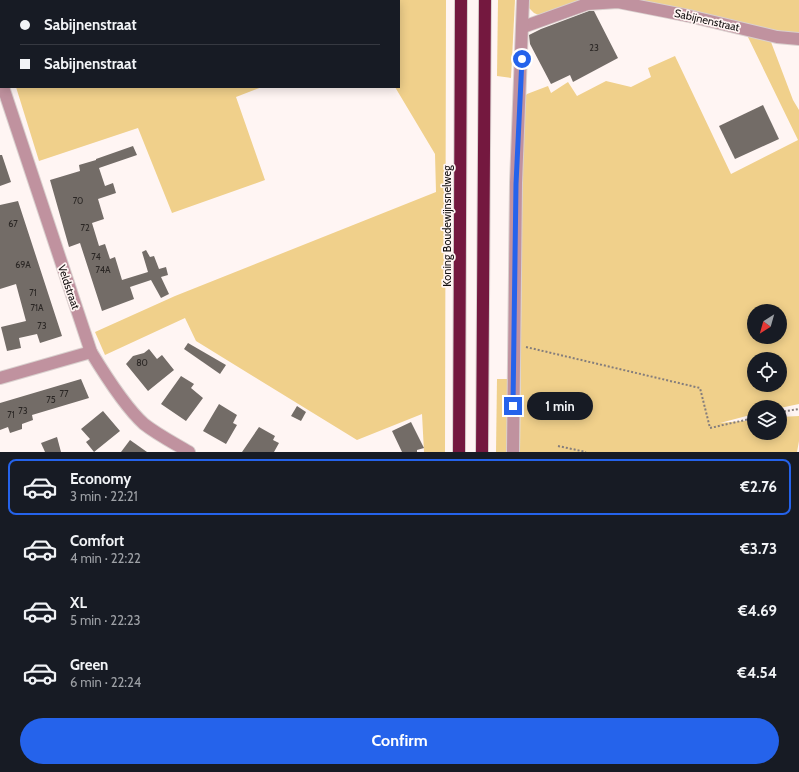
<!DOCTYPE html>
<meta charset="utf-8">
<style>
:root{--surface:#171b24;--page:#242831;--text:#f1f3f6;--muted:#9ea1a6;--line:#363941;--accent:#2563eb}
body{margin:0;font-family:Cabin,sans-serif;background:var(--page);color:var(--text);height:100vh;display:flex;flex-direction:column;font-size:15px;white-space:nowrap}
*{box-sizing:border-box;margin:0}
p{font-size:13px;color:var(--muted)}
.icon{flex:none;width:22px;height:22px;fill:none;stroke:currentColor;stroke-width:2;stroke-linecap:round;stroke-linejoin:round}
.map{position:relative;height:452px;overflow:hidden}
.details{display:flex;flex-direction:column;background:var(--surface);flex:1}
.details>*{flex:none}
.guide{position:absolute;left:0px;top:0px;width:400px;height:88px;box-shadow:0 2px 10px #0003;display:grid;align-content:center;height:88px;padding:0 20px;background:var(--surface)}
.needle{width:26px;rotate:217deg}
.fabs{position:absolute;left:747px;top:304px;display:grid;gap:8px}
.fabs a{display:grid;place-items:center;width:40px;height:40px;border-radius:50%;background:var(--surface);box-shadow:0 2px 10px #0003;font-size:20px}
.end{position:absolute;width:18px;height:18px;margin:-9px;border:5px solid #2563eb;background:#fff;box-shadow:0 0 0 2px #fff}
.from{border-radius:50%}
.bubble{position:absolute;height:28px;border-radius:14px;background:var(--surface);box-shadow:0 2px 10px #0003;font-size:13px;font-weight:700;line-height:28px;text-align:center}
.guide b{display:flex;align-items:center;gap:14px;height:38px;font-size:15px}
.guide b+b{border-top:1px solid var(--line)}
.guide i{width:10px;height:10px;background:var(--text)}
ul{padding:7px 0 0;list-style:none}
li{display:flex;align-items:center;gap:12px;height:56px;margin:0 8px 6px;padding:0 12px;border:2px solid transparent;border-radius:8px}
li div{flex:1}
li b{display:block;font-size:15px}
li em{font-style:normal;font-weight:700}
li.active{border-color:var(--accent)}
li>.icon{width:36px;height:36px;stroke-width:1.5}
.action{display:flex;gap:8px;margin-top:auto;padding:8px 20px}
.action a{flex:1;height:46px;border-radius:24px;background:var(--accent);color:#fff;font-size:16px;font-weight:700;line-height:46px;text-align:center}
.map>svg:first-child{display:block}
.green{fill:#f0d08b;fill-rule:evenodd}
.building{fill:#736c67}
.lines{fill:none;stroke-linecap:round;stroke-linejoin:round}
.street-casing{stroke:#d9d0ce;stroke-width:14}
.highway-casing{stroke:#d9d0ce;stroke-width:14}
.path{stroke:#847d7c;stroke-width:2;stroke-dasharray:2 2;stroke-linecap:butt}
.street{stroke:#c0929f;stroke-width:12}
.highway{stroke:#74183f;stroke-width:12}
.route{stroke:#2563eb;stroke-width:5}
.labels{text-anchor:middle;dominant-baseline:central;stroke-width:3.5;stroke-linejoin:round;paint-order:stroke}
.number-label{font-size:9px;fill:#2a2624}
.street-label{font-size:11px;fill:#110e0e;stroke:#fff5f3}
</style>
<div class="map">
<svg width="799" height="452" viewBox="0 0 799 452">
<rect width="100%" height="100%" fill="#fff5f3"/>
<g class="green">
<path d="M28 0H446L445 452H424L422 414 357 440 196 341 185 318 105 355 95 332 175 296 436 192 435 154 395 87H399V1H19Z"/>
<path d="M498 0H515L511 78 497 76Z"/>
<path d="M529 0H584L541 16 534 13 529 8Z"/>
<path d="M635 0H799V35H781Z"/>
<path d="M746 33 771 42 793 100 799 110V404L780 408V407H754V414L720 423 754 420V433H780V417L799 416V441L797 452H520L523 98 527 94 548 86 551 93 568 82 577 96 606 81 631 87 651 77 648 68 675 56 731 174 798 140ZM754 311H780V337H754ZM754 359H780V385H754Z"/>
<path d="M16 87H262L236 97 265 180 172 213 138 128 39 161Z"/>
<path d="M497 379H508L507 452H496Z"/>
</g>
<g class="building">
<path d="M589 11H594L618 58 573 82 570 75 551 84 530 44 529 35 541 29Z"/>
<path d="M763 105 779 139 735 159 719 126Z"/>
<path d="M133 146 137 155 99 168 105 186 113 183 116 193 98 199 104 219 92 223 99 246 105 244 110 259 115 257 122 280 148 272 142 252 146 250 150 257 154 256 159 269 166 267 168 275 161 277 169 294 161 298 151 280 130 287 134 299 102 311 80 243 69 247 50 180 80 171 79 165 96 160V159Z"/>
<path d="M0 155H2L11 182 0 186Z"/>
<path d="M18 201 62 336 40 343 37 334 19 338 21 348 7 351 1 327 26 321 16 284 0 289V205Z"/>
<path d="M188 343 226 365 220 374 184 349Z"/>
<path d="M149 349 157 359 162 355 174 370 148 391 126 364 133 356 144 353Z"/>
<path d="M181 376 194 384 191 388 203 398 186 421 161 404Z"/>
<path d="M81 379 89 398 32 415 33 420 22 424V429L10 433 8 427 0 430V403Z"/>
<path d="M219 404 237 415 233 423 237 425 226 444 203 431Z"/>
<path d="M297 406 306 412 301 421 291 416Z"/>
<path d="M103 411 120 431 94 452 86 442 90 439 81 429Z"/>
<path d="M411 422 424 448 417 450V452H402L392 431Z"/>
<path d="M259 427 275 436 273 440 279 443 274 452H242Z"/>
<path d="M57 437 61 452H45L41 443Z"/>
<path d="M130 440 147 452H121Z"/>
</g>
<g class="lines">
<defs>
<g id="street">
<path d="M523 27 587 4 618 2 689 16 777 37 799 39"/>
<path d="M3 87 91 352C105 375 125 407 144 424 158 435 174 443 189 452"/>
<path d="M0 378 91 352"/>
<path d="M513 452 516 183 523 0"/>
</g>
<g id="highway">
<path d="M459 452 461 0"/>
<path d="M482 452 485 0"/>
</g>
</defs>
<use href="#street" class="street-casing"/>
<use href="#highway" class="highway-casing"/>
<g class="path">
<path d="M526 347 700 388 710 428 754 418"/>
<path d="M780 412 799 409"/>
<path d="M558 446 586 452"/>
</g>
<use href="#street" class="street"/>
<use href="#highway" class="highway"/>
</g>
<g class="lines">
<path class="route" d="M513 406 516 184 522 59"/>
</g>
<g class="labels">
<g class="number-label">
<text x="594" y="47">23</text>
<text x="78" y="200">70</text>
<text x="13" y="223">67</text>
<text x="85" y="227">72</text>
<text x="96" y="256">74</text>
<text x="23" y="264">69A</text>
<text x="103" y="269">74A</text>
<text x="33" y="292">71</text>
<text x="37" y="307">71A</text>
<text x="42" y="325">73</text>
<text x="142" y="362">80</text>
<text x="64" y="393">77</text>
<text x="51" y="399">75</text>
<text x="23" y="410">73</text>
<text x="11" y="414">71</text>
</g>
<g class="street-label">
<text transform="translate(707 20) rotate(13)">Sabijnenstraat</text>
<text transform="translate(447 226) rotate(-90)">Koning Boudewijnsnelweg</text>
<text transform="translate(69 287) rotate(71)">Veldstraat</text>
</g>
</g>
</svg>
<div class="fabs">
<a><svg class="needle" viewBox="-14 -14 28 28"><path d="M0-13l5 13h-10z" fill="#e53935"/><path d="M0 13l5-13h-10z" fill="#9ea1a6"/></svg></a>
<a><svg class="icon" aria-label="locate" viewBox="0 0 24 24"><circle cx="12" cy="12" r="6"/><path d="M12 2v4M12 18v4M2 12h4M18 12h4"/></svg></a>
<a><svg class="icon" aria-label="layers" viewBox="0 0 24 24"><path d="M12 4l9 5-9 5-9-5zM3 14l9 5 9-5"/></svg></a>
</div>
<i class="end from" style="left:522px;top:59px"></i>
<i class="end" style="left:513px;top:406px"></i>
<div class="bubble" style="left:527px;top:392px;width:66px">1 min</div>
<div class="guide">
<b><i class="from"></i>Sabijnenstraat</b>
<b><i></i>Sabijnenstraat</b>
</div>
</div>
<section class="details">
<ul>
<li class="active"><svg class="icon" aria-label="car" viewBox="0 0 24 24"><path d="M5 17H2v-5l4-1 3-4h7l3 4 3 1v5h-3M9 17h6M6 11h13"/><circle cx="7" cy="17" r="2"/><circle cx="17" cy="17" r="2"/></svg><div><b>Economy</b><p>3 min · 22:21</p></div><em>€2.76</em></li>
<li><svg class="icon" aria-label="car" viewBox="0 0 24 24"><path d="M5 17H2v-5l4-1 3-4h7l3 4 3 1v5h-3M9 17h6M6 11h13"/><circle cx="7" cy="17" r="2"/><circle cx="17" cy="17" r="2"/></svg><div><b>Comfort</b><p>4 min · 22:22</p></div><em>€3.73</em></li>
<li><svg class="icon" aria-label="car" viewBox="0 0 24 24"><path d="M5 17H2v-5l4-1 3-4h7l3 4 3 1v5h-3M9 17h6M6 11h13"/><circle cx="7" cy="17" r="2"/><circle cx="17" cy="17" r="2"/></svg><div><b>XL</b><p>5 min · 22:23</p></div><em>€4.69</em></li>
<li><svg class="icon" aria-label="car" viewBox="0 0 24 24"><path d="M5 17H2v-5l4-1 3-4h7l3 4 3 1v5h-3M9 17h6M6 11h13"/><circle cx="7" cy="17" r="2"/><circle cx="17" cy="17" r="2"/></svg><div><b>Green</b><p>6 min · 22:24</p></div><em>€4.54</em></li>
</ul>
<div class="action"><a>Confirm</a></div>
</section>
